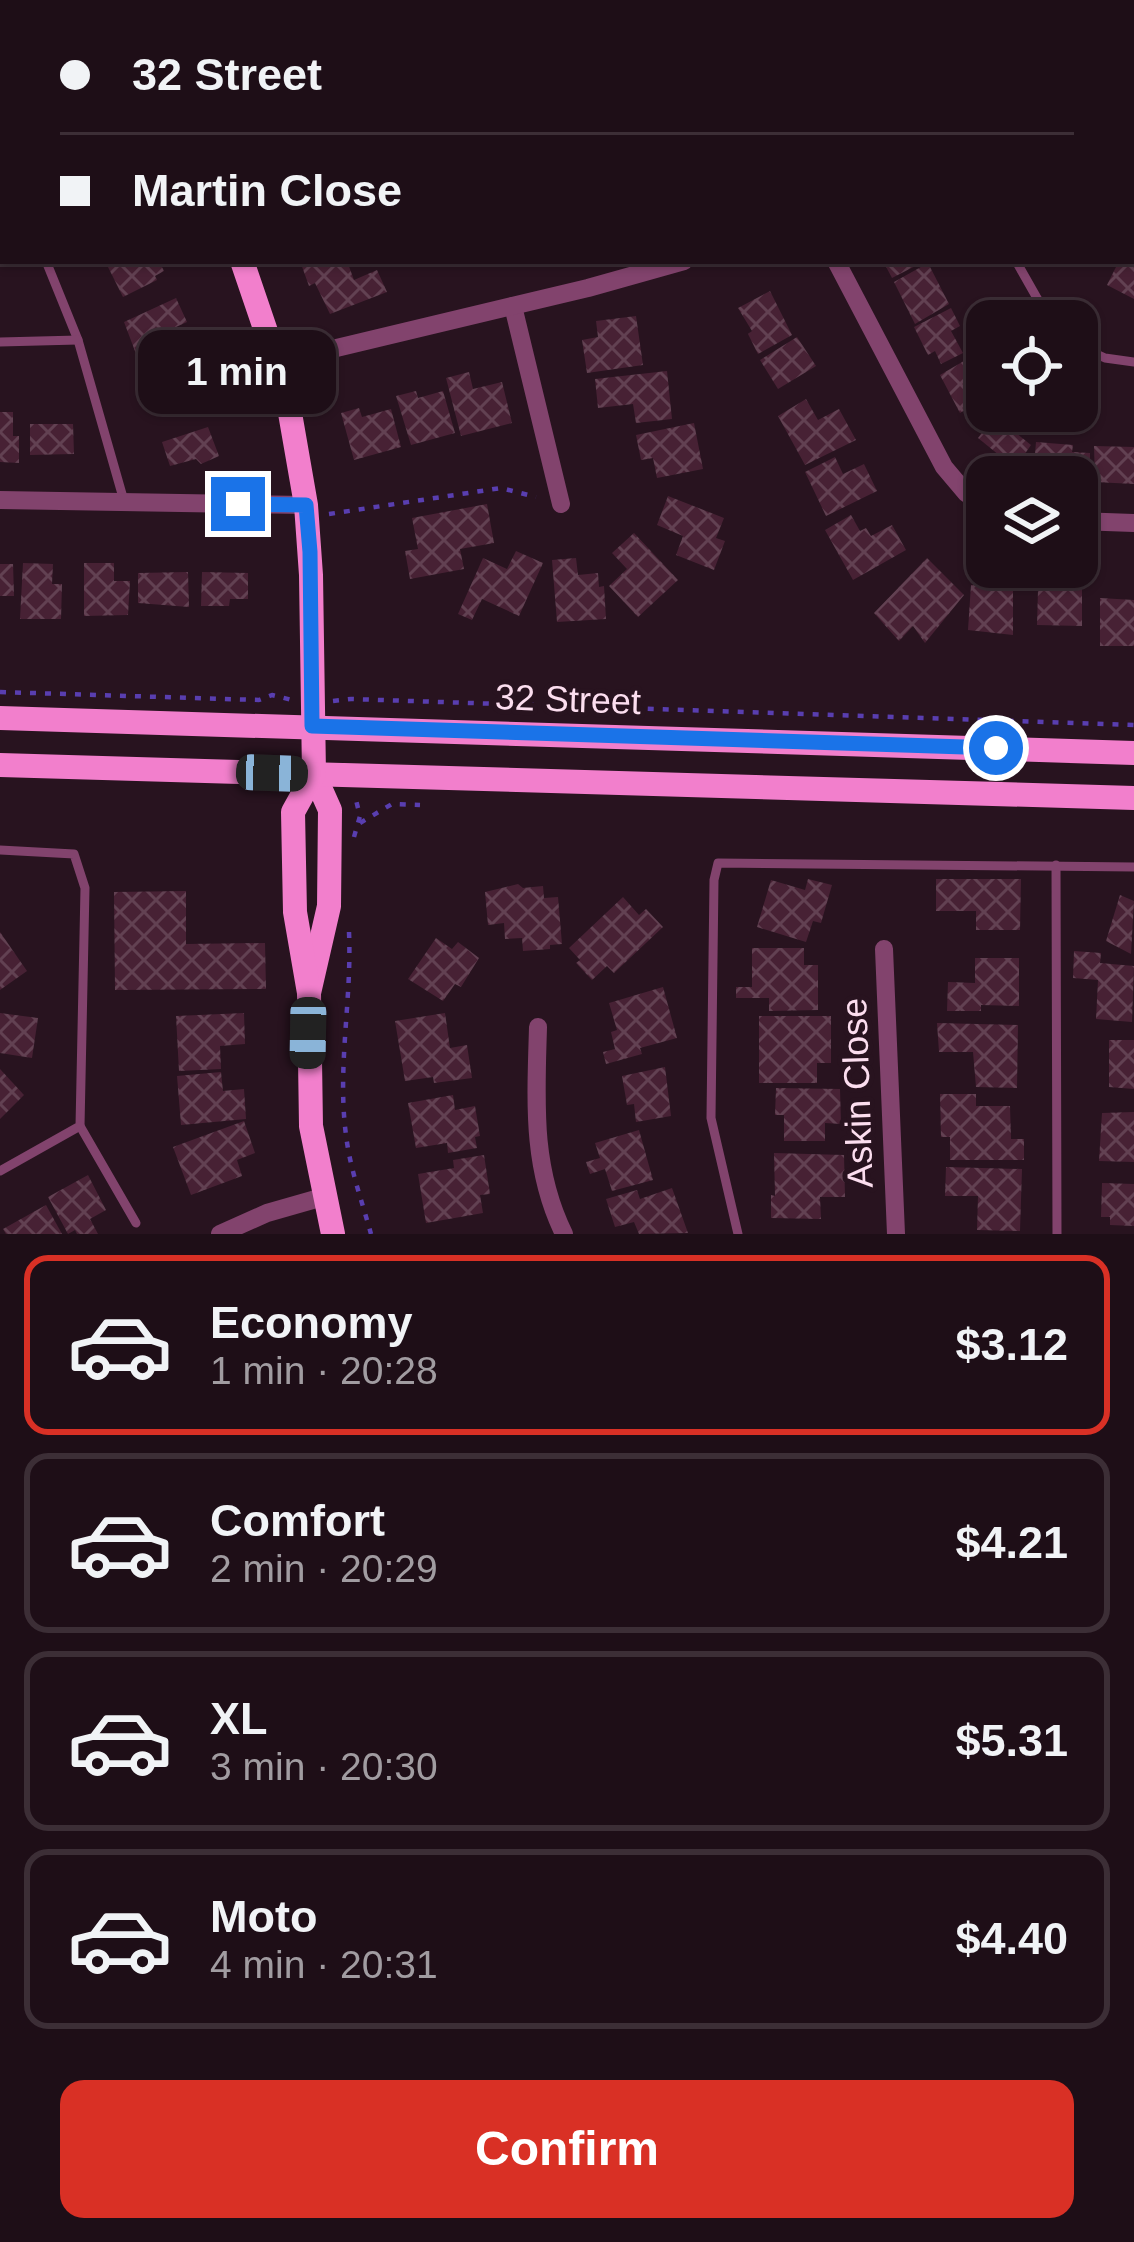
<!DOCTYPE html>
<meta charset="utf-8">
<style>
:root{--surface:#1e0e17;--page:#2b1c24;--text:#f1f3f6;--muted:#a19ca1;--line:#3c2e36;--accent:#d93025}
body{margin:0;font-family:Arial,sans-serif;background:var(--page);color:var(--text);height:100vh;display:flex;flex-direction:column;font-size:45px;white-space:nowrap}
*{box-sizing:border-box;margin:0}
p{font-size:39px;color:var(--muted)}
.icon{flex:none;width:66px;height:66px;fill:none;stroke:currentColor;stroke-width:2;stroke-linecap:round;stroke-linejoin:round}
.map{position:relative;height:1234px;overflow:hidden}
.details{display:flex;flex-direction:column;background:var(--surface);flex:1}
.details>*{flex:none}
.guide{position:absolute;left:0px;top:0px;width:1134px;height:264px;box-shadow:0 3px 9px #0004,0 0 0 3px var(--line);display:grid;align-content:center;height:264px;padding:0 60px;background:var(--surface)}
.buttons{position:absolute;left:966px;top:300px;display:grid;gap:24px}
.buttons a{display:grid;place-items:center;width:132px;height:132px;border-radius:24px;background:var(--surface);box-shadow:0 3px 9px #0004,0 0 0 3px var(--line);font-size:60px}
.end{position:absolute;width:54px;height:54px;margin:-27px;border:15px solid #1a73e8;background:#fff;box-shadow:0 0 0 6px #fff}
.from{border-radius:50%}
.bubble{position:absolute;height:84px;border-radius:24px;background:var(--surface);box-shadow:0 3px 9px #0004,0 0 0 3px var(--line);font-size:39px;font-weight:800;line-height:84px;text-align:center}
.car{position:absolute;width:36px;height:72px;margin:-36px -18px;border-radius:15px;box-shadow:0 0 9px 3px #0007;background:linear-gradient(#222 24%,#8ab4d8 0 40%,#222 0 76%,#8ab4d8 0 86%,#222 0)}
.guide b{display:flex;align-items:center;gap:42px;height:114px;font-size:45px}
.guide b+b{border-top:3px solid var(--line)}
.guide i{width:30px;height:30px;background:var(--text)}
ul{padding:21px 0 0;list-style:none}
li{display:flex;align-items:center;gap:36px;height:180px;margin:0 24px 18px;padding:0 36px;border:6px solid var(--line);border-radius:24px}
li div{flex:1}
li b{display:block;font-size:45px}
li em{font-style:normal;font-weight:800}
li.current{border-color:var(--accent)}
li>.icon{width:108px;height:108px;stroke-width:1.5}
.button{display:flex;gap:24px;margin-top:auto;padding:24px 60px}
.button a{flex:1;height:138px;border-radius:24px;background:var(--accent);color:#fff;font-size:48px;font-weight:800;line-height:138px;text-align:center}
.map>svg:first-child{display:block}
.green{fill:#1e1732}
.building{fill:url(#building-cross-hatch)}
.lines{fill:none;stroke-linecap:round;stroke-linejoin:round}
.path{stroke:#593eb0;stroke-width:4.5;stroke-dasharray:6 9;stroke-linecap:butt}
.lane{stroke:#82436d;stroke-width:9}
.street{stroke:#82436d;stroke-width:18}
.secondary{stroke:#f27fcc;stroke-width:24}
.route{stroke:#1a73e8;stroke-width:15}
.labels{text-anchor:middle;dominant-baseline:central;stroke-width:10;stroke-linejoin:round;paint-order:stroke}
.street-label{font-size:36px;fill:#fcdeef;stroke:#28131f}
</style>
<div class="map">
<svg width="1134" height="1234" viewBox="0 0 1134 1234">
<defs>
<pattern id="building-cross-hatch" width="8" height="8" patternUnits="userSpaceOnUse" patternTransform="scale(3)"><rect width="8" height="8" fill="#472134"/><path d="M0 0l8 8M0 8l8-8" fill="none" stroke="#624152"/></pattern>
</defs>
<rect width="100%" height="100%" fill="#28131f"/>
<path class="green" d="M287 0H1086L1083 3Z"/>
<g class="building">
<path d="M120 261H159L164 271 155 276 157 280 123 297 108 267Z"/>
<path d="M300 261H347L354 280 377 270 387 292 330 314 315 283 309 286Z"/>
<path d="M883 261H925L892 278Z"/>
<path d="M1119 261H1134V299L1107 285Z"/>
<path d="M928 263 949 304 915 324 894 282Z"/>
<path d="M770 291 792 335 758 354 748 334 752 331 738 308Z"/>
<path d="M176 298 187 322 167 331 176 355 141 367 124 322Z"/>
<path d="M951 308 960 326 951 331 963 353 941 364 935 351 928 355 914 327Z"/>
<path d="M636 316 643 365 587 373 582 340 598 337 596 321Z"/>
<path d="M797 337 816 366 778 389 760 360Z"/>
<path d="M969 358 987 389V397L960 413 940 375Z"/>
<path d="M193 360 209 406 175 417 162 372Z"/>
<path d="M667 371 672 419 636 423 633 404 598 408 595 379Z"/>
<path d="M469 372 473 389 502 382 512 423 461 436 446 378Z"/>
<path d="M416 391 418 398 443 391 455 433 411 445 396 396Z"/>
<path d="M806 399 818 420 839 409 856 440 805 465 778 416Z"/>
<path d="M359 408 362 417 391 409 401 447 354 460 341 413Z"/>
<path d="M0 412H13V436H19V463L0 462Z"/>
<path d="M995 416 1031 445 1015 468 978 438Z"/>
<path d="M694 423 703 469 657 478 653 458 641 460 636 435Z"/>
<path d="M30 424H73L74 454 30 455Z"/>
<path d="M208 427 219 456 201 464 196 459 170 466 162 442Z"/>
<path d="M1036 442 1073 445 1072 452 1090 453V482H1077V477H1033Z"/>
<path d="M1094 446 1134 447V484L1095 482Z"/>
<path d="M835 457 843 474 864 464 877 491 826 516 805 472Z"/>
<path d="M668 496 724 518 716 538 725 541 714 570 676 555 683 536 657 525Z"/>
<path d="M487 504 494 543 460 549 464 569 410 579 405 551 418 549 412 518Z"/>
<path d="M851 515 860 531 866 528 871 536 892 525 906 550 853 580 825 530Z"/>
<path d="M634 533 678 580 638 617 609 586 627 569 612 553Z"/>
<path d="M516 551 543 563 519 616 482 599 472 620 458 614 483 558 507 569Z"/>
<path d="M576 558 578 575 598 573 599 587 604 586 606 619 557 622 552 560Z"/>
<path d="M927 558 964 595 925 643 913 626 899 641 874 613Z"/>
<path d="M23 563 53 564 52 584H62L61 619H20Z"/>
<path d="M84 563H114V581H130L128 615 84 616Z"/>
<path d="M0 564H13L14 596H0Z"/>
<path d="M188 572 189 607 138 603V573Z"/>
<path d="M202 572 248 573V599H230L229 606H201Z"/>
<path d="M1058 584 1082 585V626L1037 625 1038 590H1058Z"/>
<path d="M971 585 1013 587V635L968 630Z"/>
<path d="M1100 598 1134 600V646H1100Z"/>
<path d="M808 879 832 885 821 923 813 921 806 942 757 927 771 880 805 890Z"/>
<path d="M936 879H1021L1020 930H976V911H936Z"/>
<path d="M518 884 523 888 543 886 544 898 558 897 562 944 550 945V949L523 951 522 938 505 939 504 923 488 925 485 892Z"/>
<path d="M186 891V944L265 943 266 989 115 990 114 892Z"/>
<path d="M1120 895 1134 901 1131 954 1106 941Z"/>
<path d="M623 897 639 915 646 909 663 927 614 973 607 966 592 980 576 963 580 960 569 948Z"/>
<path d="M0 932 27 971 0 990Z"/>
<path d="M436 938 452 949 458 942 479 958 461 987 455 984 443 1001 408 979Z"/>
<path d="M752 948H804V965H818V1010L769 1011V998H736V987H752Z"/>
<path d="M1074 951 1101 953 1100 963 1134 966 1132 1022 1096 1019 1098 980 1073 978Z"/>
<path d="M975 958H1019V1006L981 1005V1011H947L948 982 975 983Z"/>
<path d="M663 987 677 1038 640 1048 642 1054 606 1064 603 1052 615 1049 611 1032 617 1030 609 1003Z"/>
<path d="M0 1013 38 1018 32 1058 0 1053Z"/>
<path d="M244 1013 245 1044 220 1046 221 1069 179 1071 176 1016Z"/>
<path d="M445 1013 450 1048 467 1045 472 1078 434 1083 433 1077 405 1081 395 1021Z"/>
<path d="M759 1016H831V1063H817V1083H759Z"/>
<path d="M937 1023 1018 1025 1017 1088 976 1087 973 1052H939Z"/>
<path d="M1109 1040H1134V1089L1109 1087Z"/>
<path d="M665 1067 671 1116 636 1122 634 1104 627 1105 622 1076Z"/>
<path d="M0 1069 24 1095 0 1119Z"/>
<path d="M221 1072 223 1091 244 1089 246 1119 181 1125 177 1076Z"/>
<path d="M776 1088 840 1089 841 1124 825 1123V1141H784V1115H775Z"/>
<path d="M940 1094H976V1106H1010L1011 1139H1024V1160H950V1137H941Z"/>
<path d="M453 1095 455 1110 475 1106 480 1136 475 1137 477 1148 448 1153 447 1143 416 1148 408 1103Z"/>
<path d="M1134 1112V1162L1099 1161 1102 1113Z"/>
<path d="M244 1121 255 1153 237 1160 242 1176 191 1195 173 1147Z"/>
<path d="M639 1130 653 1180 612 1191 605 1169 590 1174 586 1162 600 1158 595 1143Z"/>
<path d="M774 1153 844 1155 845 1197H820L821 1219 771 1218V1195L775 1196Z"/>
<path d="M484 1155 490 1194 480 1195 483 1213 426 1223 418 1174 454 1168 453 1160Z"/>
<path d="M946 1167 1022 1169 1020 1231 977 1230 978 1196H945Z"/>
<path d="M88 1175 106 1210 90 1219 98 1234H77L75 1230 68 1234 48 1197Z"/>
<path d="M1102 1183 1134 1184V1226L1110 1225V1217H1101Z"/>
<path d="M672 1188 688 1233 639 1234 634 1222 615 1227 606 1199 637 1190 640 1199Z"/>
<path d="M46 1205 62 1234H6L3 1229Z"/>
</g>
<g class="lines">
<g class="path">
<path d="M329 514 501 488 536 497"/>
<path d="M0 692 259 700 272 695 292 700"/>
<path d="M333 701 351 699 1134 725"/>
<path d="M360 823 392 804 420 805"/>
<path d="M354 837 360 816 355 796"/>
<path d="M349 932C352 1000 337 1067 346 1135 350 1169 362 1201 371 1234"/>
</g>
<g class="lane">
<path d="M1131 21H1134"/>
<path d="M0 176 3 181"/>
<path d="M46 261 78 340 124 501"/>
<path d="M1016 261 1050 321"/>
<path d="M0 342 78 340"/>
<path d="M1077 345 1105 358 1134 362"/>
<path d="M0 850 74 854 85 888 80 1126 0 1171"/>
<path d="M1056 865 1057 1234"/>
<path d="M80 1126 136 1223"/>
<path d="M738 1234 711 1118 714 880 718 863 1134 867"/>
</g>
<g class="street">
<path d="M1083 3 1086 0"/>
<path d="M1131 148 1134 150"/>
<path d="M1131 167 1134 174"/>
<path d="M836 261 944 467 966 493 987 507"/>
<path d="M513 306 561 504"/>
<path d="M278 362 588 288 684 261"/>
<path d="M0 500 306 505"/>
<path d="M1077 521 1134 523"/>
<path d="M884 949 896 1234"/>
<path d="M538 1027C536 1100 531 1167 564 1234"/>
<path d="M220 1234 267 1213 323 1197"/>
</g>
<g class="secondary">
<path d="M104 0 105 3"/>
<path d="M242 261 286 390 306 505 311 575 314 774 330 810 329 906 309 993"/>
<path d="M0 718 1134 753"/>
<path d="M0 765 1134 798"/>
<path d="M314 774 293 812 295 912 309 993 311 1126 333 1234"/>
</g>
</g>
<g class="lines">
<path class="route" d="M238 504 306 505 310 552 312 726 996 748"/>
</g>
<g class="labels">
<g class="street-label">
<text transform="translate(568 699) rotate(2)">32 Street</text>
<text transform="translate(857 1093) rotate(-92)">Askin Close</text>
</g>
</g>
</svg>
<div class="buttons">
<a><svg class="icon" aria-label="locate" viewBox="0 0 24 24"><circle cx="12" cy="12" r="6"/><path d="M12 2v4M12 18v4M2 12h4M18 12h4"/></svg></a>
<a><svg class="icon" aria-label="layers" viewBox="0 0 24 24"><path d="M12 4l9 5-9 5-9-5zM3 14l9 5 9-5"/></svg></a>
</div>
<i class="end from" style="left:996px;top:748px"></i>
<i class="end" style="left:238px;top:504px"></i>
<div class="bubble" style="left:138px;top:330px;width:198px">1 min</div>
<i class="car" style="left:272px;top:773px;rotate:92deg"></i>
<i class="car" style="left:308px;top:1033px;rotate:181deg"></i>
<div class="guide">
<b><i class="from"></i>32 Street</b>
<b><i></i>Martin Close</b>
</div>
</div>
<section class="details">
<ul>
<li class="current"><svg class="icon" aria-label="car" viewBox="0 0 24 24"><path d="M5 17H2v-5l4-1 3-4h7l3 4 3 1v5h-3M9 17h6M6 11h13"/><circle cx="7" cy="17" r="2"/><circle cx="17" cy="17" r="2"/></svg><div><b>Economy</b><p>1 min · 20:28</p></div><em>$3.12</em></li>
<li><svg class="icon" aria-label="car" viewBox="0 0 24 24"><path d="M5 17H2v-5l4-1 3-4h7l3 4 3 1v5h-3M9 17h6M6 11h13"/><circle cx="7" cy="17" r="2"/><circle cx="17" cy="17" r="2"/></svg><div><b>Comfort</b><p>2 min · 20:29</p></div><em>$4.21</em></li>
<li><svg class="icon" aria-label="car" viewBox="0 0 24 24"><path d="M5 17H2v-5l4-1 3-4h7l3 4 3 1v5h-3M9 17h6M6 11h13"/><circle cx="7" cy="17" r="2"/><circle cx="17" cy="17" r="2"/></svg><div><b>XL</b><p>3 min · 20:30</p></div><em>$5.31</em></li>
<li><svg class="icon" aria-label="car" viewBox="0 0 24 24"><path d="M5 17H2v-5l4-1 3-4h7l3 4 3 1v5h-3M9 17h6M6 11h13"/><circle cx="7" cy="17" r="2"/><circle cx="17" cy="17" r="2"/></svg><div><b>Moto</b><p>4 min · 20:31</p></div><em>$4.40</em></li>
</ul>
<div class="button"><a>Confirm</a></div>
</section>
